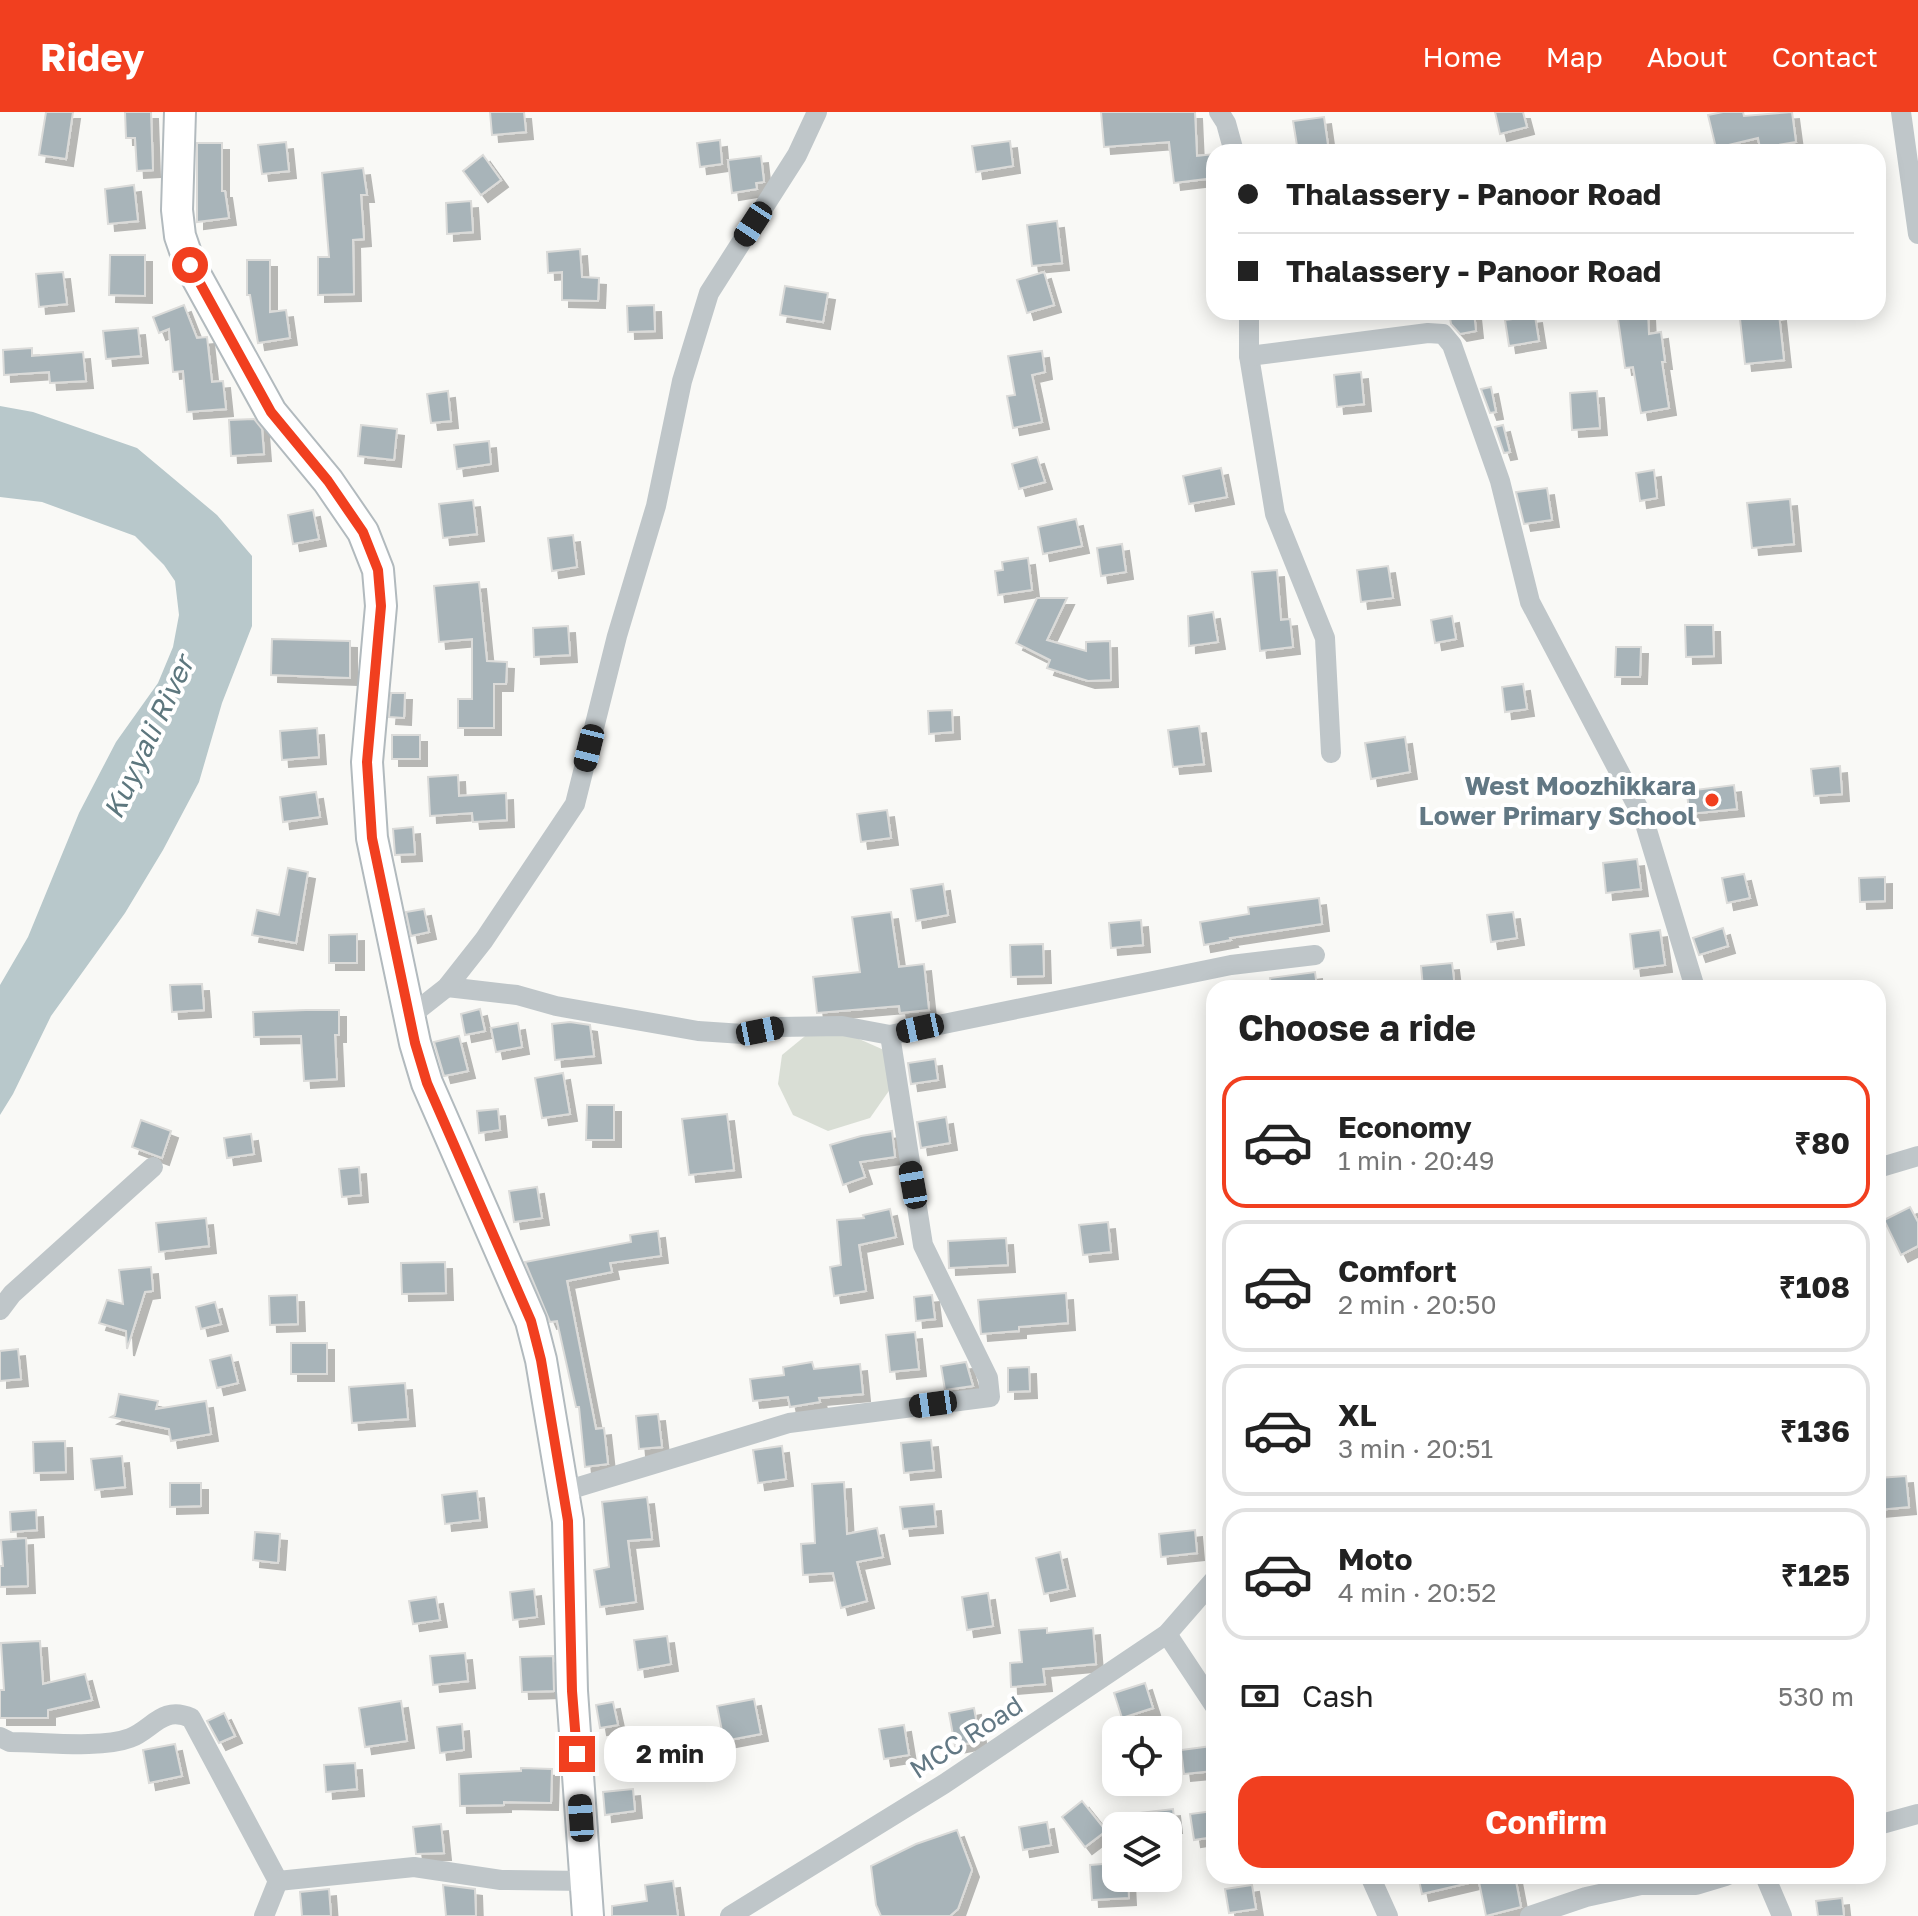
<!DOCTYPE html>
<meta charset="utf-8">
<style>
:root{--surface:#fff;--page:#f6f6f6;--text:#222;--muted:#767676;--line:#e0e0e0;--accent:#f13f1f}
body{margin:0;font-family:"Golos Text",sans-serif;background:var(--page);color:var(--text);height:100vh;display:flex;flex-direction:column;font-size:30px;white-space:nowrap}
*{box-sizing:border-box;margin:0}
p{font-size:26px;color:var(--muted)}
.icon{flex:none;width:44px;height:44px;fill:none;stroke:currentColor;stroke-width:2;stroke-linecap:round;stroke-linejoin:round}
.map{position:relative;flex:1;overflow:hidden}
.side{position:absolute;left:1206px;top:868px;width:680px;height:904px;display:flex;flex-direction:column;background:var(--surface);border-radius:24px;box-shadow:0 4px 20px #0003}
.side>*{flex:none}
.top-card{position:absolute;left:1206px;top:32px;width:680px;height:176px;border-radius:24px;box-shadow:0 4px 20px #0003;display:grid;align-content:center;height:176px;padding:0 32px;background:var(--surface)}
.fabs{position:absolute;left:1102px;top:1604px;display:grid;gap:16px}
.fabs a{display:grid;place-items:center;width:80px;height:80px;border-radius:16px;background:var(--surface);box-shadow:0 4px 20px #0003;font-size:40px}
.end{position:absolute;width:36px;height:36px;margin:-18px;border:10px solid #f13f1f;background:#fff;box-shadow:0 0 0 4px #fff}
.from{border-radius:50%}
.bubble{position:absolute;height:56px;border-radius:24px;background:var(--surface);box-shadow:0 4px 20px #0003;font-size:26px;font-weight:700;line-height:56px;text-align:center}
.car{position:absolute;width:24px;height:48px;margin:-24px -12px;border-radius:10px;box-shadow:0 0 6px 2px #0007;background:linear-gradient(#222 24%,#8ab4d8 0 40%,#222 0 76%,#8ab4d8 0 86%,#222 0)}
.top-card b{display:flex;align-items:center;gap:28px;height:76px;font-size:30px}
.top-card b+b{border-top:2px solid var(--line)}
.top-card i{width:20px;height:20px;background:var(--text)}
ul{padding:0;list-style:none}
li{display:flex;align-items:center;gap:24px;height:132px;margin:0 16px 12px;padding:0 16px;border:4px solid var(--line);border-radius:24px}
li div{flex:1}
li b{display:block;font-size:30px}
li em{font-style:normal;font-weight:700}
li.on{border-color:var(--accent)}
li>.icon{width:72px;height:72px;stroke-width:1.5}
h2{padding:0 32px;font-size:36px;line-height:96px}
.pay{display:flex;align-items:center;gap:20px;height:88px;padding:0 32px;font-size:30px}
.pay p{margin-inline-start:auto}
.action{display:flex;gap:16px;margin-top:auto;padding:16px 32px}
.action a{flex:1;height:92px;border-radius:24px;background:var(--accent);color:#fff;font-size:32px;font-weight:700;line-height:92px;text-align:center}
header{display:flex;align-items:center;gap:48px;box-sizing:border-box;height:112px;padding:0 40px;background:var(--accent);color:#fff}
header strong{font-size:38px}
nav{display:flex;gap:44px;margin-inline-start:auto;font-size:28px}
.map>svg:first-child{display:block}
.green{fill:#d9ded5}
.water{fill:#b8c8cb}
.building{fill:#a8b4b9;stroke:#dbdbd9;stroke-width:2;filter:url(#shadow)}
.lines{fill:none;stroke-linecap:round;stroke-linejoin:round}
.secondary-casing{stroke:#b2babe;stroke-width:34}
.minor{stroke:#bfc6c9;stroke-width:20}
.secondary{stroke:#fff;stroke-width:30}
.route{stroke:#f13f1f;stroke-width:10}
.poi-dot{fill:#f13f1f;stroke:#fff;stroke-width:3}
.labels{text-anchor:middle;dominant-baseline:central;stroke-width:8;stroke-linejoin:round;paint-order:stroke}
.poi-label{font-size:26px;font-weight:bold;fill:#627884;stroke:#fff;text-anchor:end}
.street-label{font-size:26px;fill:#627884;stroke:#fff}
.water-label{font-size:28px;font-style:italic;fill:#5d777e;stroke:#fff}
</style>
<header>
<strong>Ridey</strong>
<nav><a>Home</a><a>Map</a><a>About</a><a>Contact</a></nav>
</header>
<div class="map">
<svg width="1918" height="1804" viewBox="0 0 1918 1804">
<defs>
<filter id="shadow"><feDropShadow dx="7" dy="7" stdDeviation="0" flood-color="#0004"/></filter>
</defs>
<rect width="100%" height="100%" fill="#f9f9f6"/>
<path class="green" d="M810 920 850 923 884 938 893 973 870 1006 828 1019 793 1003 778 972 782 943Z"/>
<path class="water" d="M0 294 33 300 137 336 217 403 252 444V514L222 591 199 670 163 738 125 801 51 904 13 982 0 1003V873L28 825 79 701 116 630 158 571 173 535 179 503 175 469 164 453 135 424 42 390 0 385Z"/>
<g class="building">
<path d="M46 0H73L66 47 39 43Z"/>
<path d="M125 0H151L153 58 137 59 135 26H126Z"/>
<path d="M490 0H524L526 20 492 23Z"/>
<path d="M1101 0H1195L1197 44 1214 42V66L1174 71 1169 30 1104 35Z"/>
<path d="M1495 0H1523L1527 15 1500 22Z"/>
<path d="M1723 0H1743L1744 4 1792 0 1796 30 1760 36 1758 26 1716 36 1708 3Z"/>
<path d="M1324 5 1329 40H1298L1293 9Z"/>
<path d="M720 28 722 52 700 55 697 31Z"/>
<path d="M1010 29 1013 54 976 60 972 34Z"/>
<path d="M286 30 289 59 262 62 258 33Z"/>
<path d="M197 31H222V79H225L229 106 197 110Z"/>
<path d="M483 43 501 68 481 83 463 59Z"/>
<path d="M761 44 764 70 756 71 757 77 732 81 728 48Z"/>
<path d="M363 56 367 83H361L364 127 353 128 354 182 318 183V145H329L322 61Z"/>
<path d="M134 73 138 109 108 112 105 77Z"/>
<path d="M471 89 473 120 447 122 446 91Z"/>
<path d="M1057 109 1062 151 1032 154 1027 113Z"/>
<path d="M580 137 582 165 599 166 598 189 562 188V160L548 161 547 140Z"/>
<path d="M110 143H145V184L109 183Z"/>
<path d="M247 148H270V200L286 198 290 226 258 231 250 183H247Z"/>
<path d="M63 160 67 192 39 195 36 162Z"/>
<path d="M1044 160 1054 193 1027 201 1017 168Z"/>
<path d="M785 174 828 181 823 210 780 203Z"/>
<path d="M184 193 197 226 207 225 212 270 223 269 226 297 187 300 183 259 173 260 169 217 159 221 153 205Z"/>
<path d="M654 193 655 219 628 220 627 194Z"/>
<path d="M1449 200H1474L1476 219 1460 222 1451 212Z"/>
<path d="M1617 200H1648L1649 222 1661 220 1665 250H1662L1669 296 1641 301 1633 255 1625 256Z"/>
<path d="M1779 202 1784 248 1745 252 1740 207Z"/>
<path d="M1535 204 1539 229 1509 234 1505 208Z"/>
<path d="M138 216 141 244 106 247 103 219Z"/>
<path d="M32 236V244L83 240 86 269 50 271 49 260 4 263 3 238Z"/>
<path d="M1042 239 1045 260 1032 263 1042 310 1013 316 1007 284 1015 283 1008 244Z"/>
<path d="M1361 260 1364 292 1337 295 1334 263Z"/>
<path d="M1491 275 1496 300 1490 301 1481 277Z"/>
<path d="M448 279 451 309 431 311 427 282Z"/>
<path d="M1597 279 1600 316 1572 318 1570 281Z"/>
<path d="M254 307 262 317 264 342 231 344 229 308Z"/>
<path d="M361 313 397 317 394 348 358 344Z"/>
<path d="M1503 313 1510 340 1504 341 1495 315Z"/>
<path d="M489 329 491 352 457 357 454 333Z"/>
<path d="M1037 345 1045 370 1019 377 1012 352Z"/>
<path d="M1221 356 1227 385 1189 392 1183 364Z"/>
<path d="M1654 358 1657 386 1640 389 1636 361Z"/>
<path d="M1547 376 1552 408 1524 412 1516 380Z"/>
<path d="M1790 387 1794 432 1752 436 1747 391Z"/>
<path d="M473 388 477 422 443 426 439 392Z"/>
<path d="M313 398 319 427 293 432 288 403Z"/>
<path d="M1076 407 1082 434 1043 442 1038 415Z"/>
<path d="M573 423 577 455 552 459 548 426Z"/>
<path d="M1122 432 1126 460 1101 464 1097 436Z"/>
<path d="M1028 446 1032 478 998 483 995 459 1003 458 1002 450Z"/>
<path d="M1388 454 1393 486 1361 490 1357 458Z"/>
<path d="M1277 458 1281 508 1290 507 1293 535 1260 539 1252 460Z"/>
<path d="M479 470 487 549 507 550 506 572H494V616H458V587H472V527L439 530 434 474Z"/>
<path d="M1037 486H1067L1047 528 1086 539V530L1110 529 1111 568 1088 569 1047 556 1050 548 1016 531Z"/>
<path d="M1213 500 1218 530 1189 534 1188 504Z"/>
<path d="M1452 504 1456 527 1435 531 1431 508Z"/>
<path d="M1685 513H1713L1714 544 1686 545Z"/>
<path d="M568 514 570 543 534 545 533 516Z"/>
<path d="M272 527 350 529V566L271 563Z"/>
<path d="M1616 535H1641L1640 565H1615Z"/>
<path d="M1523 572 1527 597 1505 600 1502 575Z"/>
<path d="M391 581H405L404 606 389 605Z"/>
<path d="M952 598 953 620 929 622 928 599Z"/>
<path d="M1199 614 1204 652 1173 655 1168 618Z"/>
<path d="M317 616 319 645 282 648 280 619Z"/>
<rect x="392" y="623" width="28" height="24"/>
<path d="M1405 625 1410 660 1371 667 1365 631Z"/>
<path d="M1840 654 1842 682 1814 684 1811 657Z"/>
<path d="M458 663 459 684 506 681 507 708 473 710 472 701 430 704 428 665Z"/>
<path d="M1734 673 1737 697 1689 702 1687 679Z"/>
<path d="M316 680 320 705 283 710 280 685Z"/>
<path d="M887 698 891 726 861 730 857 702Z"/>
<path d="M413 715 415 742 395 743 393 717Z"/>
<path d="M1637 747 1641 777 1606 781 1603 751Z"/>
<path d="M288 756 308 760 296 831 252 823 257 798 279 803Z"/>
<path d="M1744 762 1750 786 1727 791 1722 766Z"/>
<path d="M1885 765V789L1860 790 1859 766Z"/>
<path d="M943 772 948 803 916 809 911 777Z"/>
<path d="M1319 786 1322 812 1230 826 1231 828 1204 833 1200 810 1249 802 1248 795Z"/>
<path d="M424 797 429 820 411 824 406 800Z"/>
<path d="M891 800 899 855 924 852 929 898 900 901 899 894 817 901 813 865 860 860 852 805Z"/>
<path d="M1513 800 1517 826 1491 830 1487 803Z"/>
<path d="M1141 808 1143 833 1111 836 1109 811Z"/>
<path d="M1723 816 1728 834 1699 843 1693 826Z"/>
<path d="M1660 818 1665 853 1634 857 1630 822Z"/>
<path d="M357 822V851H329V823Z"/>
<path d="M1043 832 1044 864 1011 865 1010 833Z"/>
<path d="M1452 851 1455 876H1423L1421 854Z"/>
<path d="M1315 860 1317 876H1271L1270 866Z"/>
<path d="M202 872 204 898 172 900 170 873Z"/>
<path d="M480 897 485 919 465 923 461 902Z"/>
<path d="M306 898H339V923H335L337 967 304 969 301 924 254 925 253 900Z"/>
<path d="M570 910 590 913 594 944 555 948 552 912Z"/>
<path d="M518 911 522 935 496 940 491 916Z"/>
<path d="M459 924 468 959 444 964 434 930Z"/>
<path d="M935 947 938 968 911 972 908 951Z"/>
<path d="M563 961 570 1002 542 1006 535 966Z"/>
<path d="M587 993H614V1028H586Z"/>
<path d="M498 997 500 1018 479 1021 477 999Z"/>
<path d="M727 1002 734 1058 689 1063 682 1007Z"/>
<path d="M946 1005 950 1031 921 1036 917 1010Z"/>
<path d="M141 1008 171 1019 162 1046 132 1035Z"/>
<path d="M892 1019 895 1045 860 1050 865 1065 843 1073 830 1033 861 1024Z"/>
<path d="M251 1022 254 1042 227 1046 224 1026Z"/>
<path d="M359 1055 361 1083 342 1085 339 1057Z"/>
<path d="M537 1075 542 1106 514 1110 509 1079Z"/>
<path d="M1910 1095 1918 1110V1134L1901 1143 1884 1108Z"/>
<path d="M890 1097 896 1125 859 1133 866 1179 834 1184 830 1155 841 1153 837 1108 864 1106 863 1103Z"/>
<path d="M206 1106 209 1134 159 1140 156 1111Z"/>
<path d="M1108 1110 1111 1140 1083 1143 1079 1113Z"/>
<path d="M658 1119 661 1144 610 1151 612 1160 567 1169 596 1317 604 1316 608 1352 585 1355 579 1295H576L557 1209 550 1210 525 1150 631 1130 630 1123Z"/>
<path d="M1006 1126 1008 1153 949 1156 948 1129Z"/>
<path d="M445 1150 446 1181 402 1182 401 1151Z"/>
<path d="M151 1155 153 1179 145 1180 127 1237 126 1219 99 1211 107 1188 123 1192 119 1158Z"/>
<path d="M1066 1181 1068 1211 1019 1215V1219L981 1222 978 1188Z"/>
<path d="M297 1183 298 1212 270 1213 269 1184Z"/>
<path d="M932 1183 935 1207 916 1209 914 1185Z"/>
<path d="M215 1190 221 1212 201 1217 196 1195Z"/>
<path d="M915 1220 919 1257 890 1260 886 1223Z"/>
<rect x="291" y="1231" width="36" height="31"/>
<path d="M18 1237 21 1267 0 1269V1239Z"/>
<path d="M231 1243 238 1271 217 1276 210 1248Z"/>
<path d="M812 1250 814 1257 860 1252 863 1282 819 1286 820 1290 790 1295 788 1285 753 1289 750 1267 784 1263 783 1255Z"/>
<path d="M966 1250 973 1274 945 1278 941 1254Z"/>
<path d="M1029 1255 1030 1279 1008 1280V1256Z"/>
<path d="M405 1271 408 1307 352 1311 349 1275Z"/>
<path d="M119 1282 158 1289 156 1297 206 1289 211 1322 171 1329 169 1317 111 1305 115 1303Z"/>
<path d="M658 1302 662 1335 639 1337 636 1304Z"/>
<path d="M931 1328 934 1358 904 1361 901 1331Z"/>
<path d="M65 1329 66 1360 34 1361 33 1330Z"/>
<path d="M782 1334 786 1367 758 1371 753 1338Z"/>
<path d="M122 1344 125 1375 95 1378 91 1347Z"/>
<path d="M1906 1364 1909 1395 1878 1398V1366Z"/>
<path d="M844 1370 847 1422 877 1416 883 1445 857 1450 867 1489 841 1496 833 1461 803 1463 801 1432 815 1431 812 1372Z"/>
<path d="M170 1371H201V1394L170 1395Z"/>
<path d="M477 1379 480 1408 445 1412 442 1383Z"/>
<path d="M647 1385 652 1427 628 1429 636 1490 600 1495 594 1458 609 1455 602 1390Z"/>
<path d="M934 1392 936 1414 903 1417 900 1395Z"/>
<path d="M36 1398 37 1418 11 1420 10 1400Z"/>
<path d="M1195 1418 1197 1441 1161 1445 1159 1422Z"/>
<path d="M255 1420 280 1422 278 1451 253 1448Z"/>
<path d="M26 1426 28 1474 0 1475V1454H3L1 1428Z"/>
<path d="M1060 1440 1068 1477 1044 1482 1036 1446Z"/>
<path d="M534 1477 537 1505 513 1508 510 1480Z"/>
<path d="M988 1481 993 1514 967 1518 962 1485Z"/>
<path d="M436 1485 440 1508 413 1512 409 1489Z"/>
<path d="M1047 1516V1521L1093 1516 1096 1552 1043 1557 1045 1572 1011 1575 1010 1551 1022 1550 1019 1518Z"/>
<path d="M667 1524 671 1552 638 1558 634 1528Z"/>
<path d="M40 1529 43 1572 85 1562 92 1588 48 1598V1606H0V1578H4L1 1531Z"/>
<path d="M465 1541 468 1569 433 1573 430 1544Z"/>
<path d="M553 1544 554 1579 522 1580 520 1545Z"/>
<path d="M1145 1571 1153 1596 1122 1606 1114 1581Z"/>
<path d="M754 1587 761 1622 724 1629 717 1594Z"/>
<path d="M401 1589 407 1629 365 1635 359 1596Z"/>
<path d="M613 1590 618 1613 600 1616 596 1593Z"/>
<path d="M974 1596 980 1629 955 1634 949 1601Z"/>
<path d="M224 1601 235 1624 219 1631 207 1609Z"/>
<path d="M462 1612 464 1638 440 1641 437 1615Z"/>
<path d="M904 1613 909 1643 884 1647 879 1617Z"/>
<path d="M644 1630 647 1656 617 1659 615 1633Z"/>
<path d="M175 1632 182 1664 149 1671 143 1638Z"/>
<path d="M1212 1634 1214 1659 1184 1662 1181 1638Z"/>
<path d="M355 1651 357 1677 326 1680 324 1653Z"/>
<path d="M521 1656 552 1657 551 1691 504 1690V1693L460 1694 459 1662 521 1659Z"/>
<path d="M633 1677 635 1699 605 1703 603 1680Z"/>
<path d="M1082 1689 1106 1719 1085 1735 1062 1705Z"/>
<path d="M1173 1697 1175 1714H1124L1123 1703Z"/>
<path d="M1214 1699V1725L1194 1728 1190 1702Z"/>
<path d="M1047 1710 1051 1733 1023 1738 1019 1715Z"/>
<path d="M441 1712 444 1741 416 1742 413 1715Z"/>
<path d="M957 1718 972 1758 958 1797 950 1804H881L876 1793 871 1754 916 1732Z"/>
<path d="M1116 1751V1766H1128L1129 1786 1092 1788 1090 1753Z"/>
<path d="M1418 1764H1472L1473 1770 1422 1782Z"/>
<path d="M1506 1764H1515L1521 1795 1486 1804 1479 1770Z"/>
<path d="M673 1769 678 1804H612V1794L647 1789 645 1773Z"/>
<path d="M443 1773 475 1777 476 1804H446Z"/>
<path d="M1252 1773 1256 1797 1229 1801 1225 1777Z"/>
<path d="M329 1777 331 1804H302L300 1780Z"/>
<path d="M1842 1786 1844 1804H1818L1816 1789Z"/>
</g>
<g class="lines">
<defs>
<path id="secondary" d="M180 0 177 98 180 124 190 153 271 300 328 369 363 420 378 458 381 494 367 650 372 726 415 931 427 971 531 1209 541 1248 568 1409 572 1579 588 1804"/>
</defs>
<use href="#secondary" class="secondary-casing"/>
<g class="minor">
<path d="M1219 0 1226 11 1234 40"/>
<path d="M1901 0 1918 122"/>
<path d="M1249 200V244L1275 402 1325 526 1331 641"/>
<path d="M1249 244 1428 221 1443 222 1452 233 1500 369 1530 490 1643 705 1695 876"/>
<path d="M447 875 517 883 556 894 698 919 743 922 778 915 842 914 890 923 1231 853 1315 843"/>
<path d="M410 904 447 875 484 828 575 692 617 524 656 394 682 269 709 181 797 43 817 0"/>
<path d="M1878 1056 1918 1044"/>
<path d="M0 1198 12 1182 153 1055"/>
<path d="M565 1379 789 1311 990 1285 988 1266 923 1133 890 923"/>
<path d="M1167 1522 1214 1593"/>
<path d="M0 1625 10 1630C43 1630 101 1637 130 1626 152 1618 162 1593 191 1606L278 1769 264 1804"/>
<path d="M1878 1713 1918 1702"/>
<path d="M1370 1764 1388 1804"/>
<path d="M1765 1764 1782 1804"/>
<path d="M278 1769 414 1755 501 1768 586 1769"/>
<path d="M730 1804 944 1672 1167 1522 1214 1468"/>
<path d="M1530 1804 1586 1785 1641 1773H1696L1726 1764"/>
</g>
<use href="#secondary" class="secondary"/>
</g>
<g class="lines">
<path class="route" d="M190 153 271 300 328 369 363 420 378 458 381 494 367 650 372 726 415 931 427 971 531 1209 541 1248 568 1409 572 1579 577 1642"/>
</g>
<circle class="poi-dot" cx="1712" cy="688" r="8"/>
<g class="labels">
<g class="poi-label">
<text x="1696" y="673">West Moozhikkara<tspan x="1696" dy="30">Lower Primary School</tspan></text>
</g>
<g class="street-label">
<text transform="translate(966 1625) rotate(-33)">MCC Road</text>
</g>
<g class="water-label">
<text transform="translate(148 625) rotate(-65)">Kuyyali River</text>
</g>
</g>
</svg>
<div class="fabs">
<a><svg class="icon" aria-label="locate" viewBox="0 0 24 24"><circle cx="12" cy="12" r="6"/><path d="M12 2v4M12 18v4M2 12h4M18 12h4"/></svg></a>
<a><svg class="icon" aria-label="layers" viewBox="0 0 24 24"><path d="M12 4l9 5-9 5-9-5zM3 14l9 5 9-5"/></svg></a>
</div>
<i class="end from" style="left:190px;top:153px"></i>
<i class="end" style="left:577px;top:1642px"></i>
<div class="bubble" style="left:604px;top:1614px;width:132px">2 min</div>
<i class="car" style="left:753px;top:112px;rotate:213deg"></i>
<i class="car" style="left:589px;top:636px;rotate:194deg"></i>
<i class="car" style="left:920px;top:916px;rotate:258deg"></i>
<i class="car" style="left:760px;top:919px;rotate:79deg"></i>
<i class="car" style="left:913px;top:1073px;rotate:350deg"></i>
<i class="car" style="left:933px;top:1292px;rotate:262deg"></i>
<i class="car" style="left:581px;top:1706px;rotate:356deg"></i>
<div class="top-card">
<b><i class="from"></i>Thalassery - Panoor Road</b>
<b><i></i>Thalassery - Panoor Road</b>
</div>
<section class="side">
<h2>Choose a ride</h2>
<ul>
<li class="on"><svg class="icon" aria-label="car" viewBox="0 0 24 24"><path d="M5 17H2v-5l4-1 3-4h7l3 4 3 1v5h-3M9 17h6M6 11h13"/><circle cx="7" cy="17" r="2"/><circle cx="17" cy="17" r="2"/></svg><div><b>Economy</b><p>1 min · 20:49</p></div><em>₹80</em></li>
<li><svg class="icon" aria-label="car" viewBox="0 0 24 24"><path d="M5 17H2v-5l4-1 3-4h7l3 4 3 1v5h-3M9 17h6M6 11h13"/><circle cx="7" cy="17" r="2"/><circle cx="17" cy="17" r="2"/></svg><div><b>Comfort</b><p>2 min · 20:50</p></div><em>₹108</em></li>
<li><svg class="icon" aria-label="car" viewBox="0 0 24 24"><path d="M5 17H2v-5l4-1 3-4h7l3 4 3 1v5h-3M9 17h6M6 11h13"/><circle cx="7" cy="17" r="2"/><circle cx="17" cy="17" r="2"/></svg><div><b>XL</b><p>3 min · 20:51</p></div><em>₹136</em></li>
<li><svg class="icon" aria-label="car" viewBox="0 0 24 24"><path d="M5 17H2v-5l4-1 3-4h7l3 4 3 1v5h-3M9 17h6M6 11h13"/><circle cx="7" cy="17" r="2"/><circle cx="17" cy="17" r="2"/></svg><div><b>Moto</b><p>4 min · 20:52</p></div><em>₹125</em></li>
</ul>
<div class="pay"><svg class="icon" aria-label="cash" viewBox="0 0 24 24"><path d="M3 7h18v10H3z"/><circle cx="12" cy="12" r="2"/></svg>Cash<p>530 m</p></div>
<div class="action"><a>Confirm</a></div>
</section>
</div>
